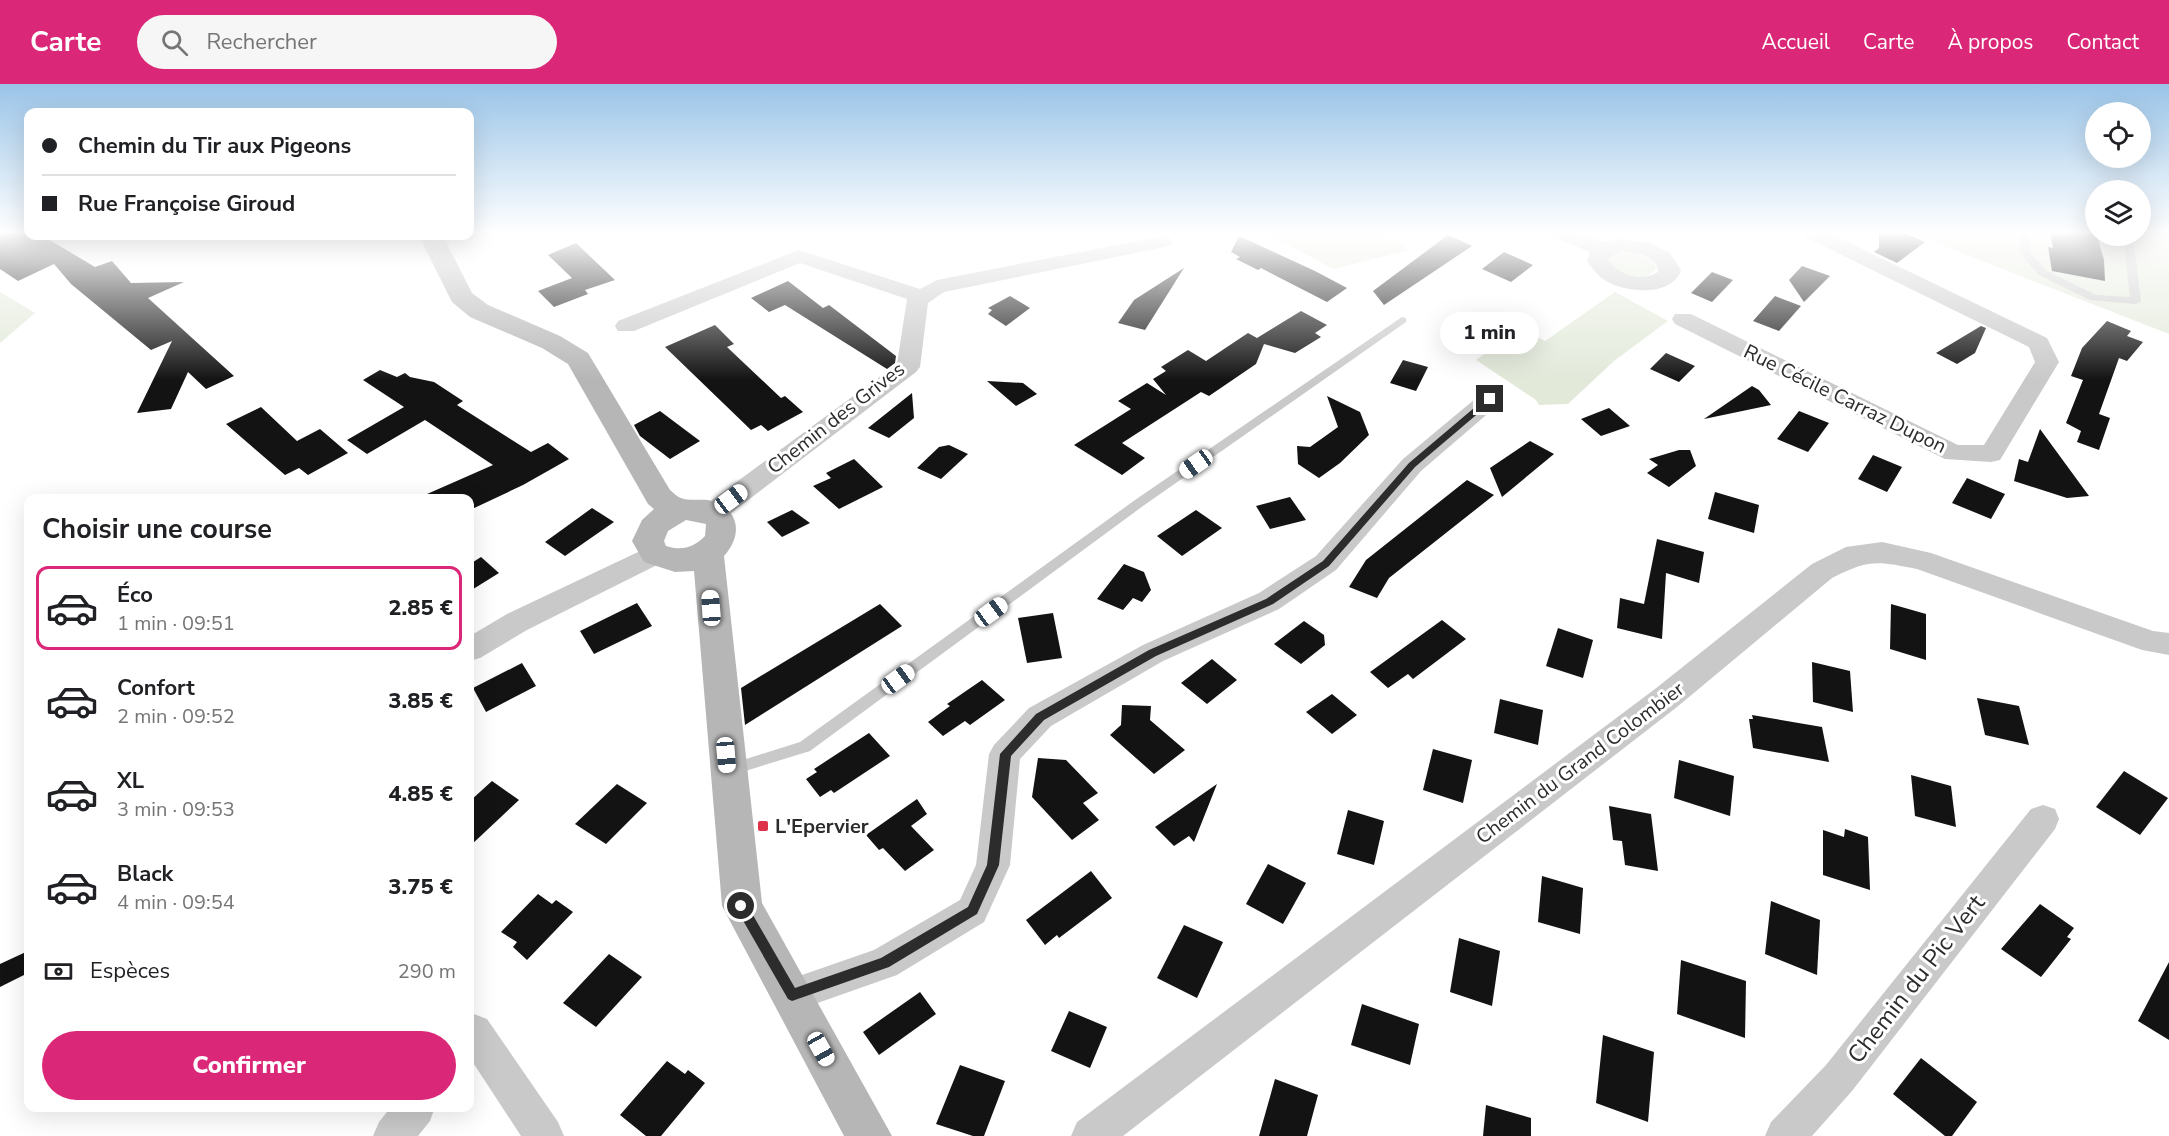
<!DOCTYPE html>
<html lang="fr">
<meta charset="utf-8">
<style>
:root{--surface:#fff;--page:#f6f6f6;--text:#202124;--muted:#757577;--line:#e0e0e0;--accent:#db2777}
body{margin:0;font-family:"Nunito Sans",sans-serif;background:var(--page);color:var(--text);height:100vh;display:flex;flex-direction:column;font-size:22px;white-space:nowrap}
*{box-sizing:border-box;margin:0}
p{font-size:20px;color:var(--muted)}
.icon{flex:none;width:33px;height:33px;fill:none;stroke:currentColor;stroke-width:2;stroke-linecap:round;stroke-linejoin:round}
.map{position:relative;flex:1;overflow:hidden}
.panel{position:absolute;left:24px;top:410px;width:450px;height:618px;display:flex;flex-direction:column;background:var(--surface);border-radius:12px;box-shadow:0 6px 24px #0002}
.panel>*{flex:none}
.banner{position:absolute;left:24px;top:24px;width:450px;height:132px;border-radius:12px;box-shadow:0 6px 24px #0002;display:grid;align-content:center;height:132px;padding:0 18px;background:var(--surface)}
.tools{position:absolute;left:2085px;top:18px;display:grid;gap:12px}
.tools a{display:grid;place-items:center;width:66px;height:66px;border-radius:50%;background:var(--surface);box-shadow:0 6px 24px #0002;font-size:30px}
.end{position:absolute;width:27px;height:27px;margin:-14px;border:8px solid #2c2c2c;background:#fff;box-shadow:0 0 0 3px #fff}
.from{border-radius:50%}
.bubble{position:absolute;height:42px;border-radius:21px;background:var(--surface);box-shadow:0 6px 24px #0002;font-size:20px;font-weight:800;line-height:42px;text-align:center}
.car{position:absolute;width:18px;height:36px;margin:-18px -9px;border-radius:8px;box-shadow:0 0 4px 2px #0007;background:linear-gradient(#fff 24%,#345 0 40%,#fff 0 76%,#345 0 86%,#fff 0)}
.banner b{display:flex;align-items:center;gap:21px;height:57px;font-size:22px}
.banner b+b{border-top:2px solid var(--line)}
.banner i{width:15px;height:15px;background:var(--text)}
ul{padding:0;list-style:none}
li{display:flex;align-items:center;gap:18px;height:84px;margin:0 12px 9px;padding:0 6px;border:3px solid transparent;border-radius:12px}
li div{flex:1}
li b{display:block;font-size:22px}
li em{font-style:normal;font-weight:800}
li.on{border-color:var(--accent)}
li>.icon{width:54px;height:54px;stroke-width:1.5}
h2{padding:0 18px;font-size:27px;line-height:72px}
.pay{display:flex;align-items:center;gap:15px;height:66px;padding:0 18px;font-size:22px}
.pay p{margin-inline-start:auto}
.action{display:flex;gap:12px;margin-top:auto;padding:12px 18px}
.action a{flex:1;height:69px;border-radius:36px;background:var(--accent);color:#fff;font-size:24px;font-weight:800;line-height:69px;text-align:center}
header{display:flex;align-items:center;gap:36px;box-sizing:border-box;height:84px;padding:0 30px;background:var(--accent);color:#fff}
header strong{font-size:28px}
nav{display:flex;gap:33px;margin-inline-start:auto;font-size:21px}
.search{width:420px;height:54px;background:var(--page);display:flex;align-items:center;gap:15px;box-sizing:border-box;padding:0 21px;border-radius:33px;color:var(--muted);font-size:22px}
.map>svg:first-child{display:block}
.green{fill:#e2e9d9}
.building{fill:#131313}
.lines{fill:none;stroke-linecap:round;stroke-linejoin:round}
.lane{fill:#c9c9c9;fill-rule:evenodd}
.street{fill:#c9c9c9;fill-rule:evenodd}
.secondary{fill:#b6b6b6;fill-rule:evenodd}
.route{fill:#2c2c2c}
.poi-dot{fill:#de3248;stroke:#fff;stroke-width:2}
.labels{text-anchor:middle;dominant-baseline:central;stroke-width:6;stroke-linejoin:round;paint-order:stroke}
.street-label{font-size:20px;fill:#2c2c2c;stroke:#fff}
.poi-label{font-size:20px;font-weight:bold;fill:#2c2c2c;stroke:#fff;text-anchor:start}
.near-street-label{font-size:24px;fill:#2c2c2c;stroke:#fff}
</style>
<header>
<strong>Carte</strong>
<div class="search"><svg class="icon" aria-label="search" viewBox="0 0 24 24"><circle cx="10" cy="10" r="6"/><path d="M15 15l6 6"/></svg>Rechercher</div>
<nav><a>Accueil</a><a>Carte</a><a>À propos</a><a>Contact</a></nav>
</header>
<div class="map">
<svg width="2169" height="1052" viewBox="0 0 2169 1052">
<rect width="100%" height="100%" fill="#fff"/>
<g class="green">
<path d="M1264 148H1379L1410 166 1333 185Z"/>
<path d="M1908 148H2095L2096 152H2140L2141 148H2169V250Z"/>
<path d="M1633 167 1652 176 1656 184C1645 202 1618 190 1608 177L1609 173 1618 168Z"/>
<path d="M0 208 35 229 0 259Z"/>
<path d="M1615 208 1668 237 1614 277 1568 320 1539 321 1536 316 1476 276 1500 258 1525 246 1545 257Z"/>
</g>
<g class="building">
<path d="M0 148 43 152 95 183 112 177 131 199 184 198 148 214 234 292 206 305 188 288 171 325 137 329 172 257 151 266 71 200 54 180 18 197 0 185Z"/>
<path d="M1879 148H1902L1925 158 1897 179 1874 168 1879 164Z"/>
<path d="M2050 148H2096L2104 176 2105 197 2052 187 2048 163 2053 164Z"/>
<path d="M1448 151 1472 162 1384 221 1373 207Z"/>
<path d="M1239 152 1315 187 1347 204 1327 218 1261 184 1258 186 1236 175 1240 173 1231 168Z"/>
<path d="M576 159 615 196 585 206 588 210 554 223 538 207 572 194 548 171Z"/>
<path d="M1504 168 1533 181 1511 198 1482 185Z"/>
<path d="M1802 182 1830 192 1804 218 1789 196Z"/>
<path d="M1184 184 1145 246 1118 239 1134 216Z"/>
<path d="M1712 188 1733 196 1712 218 1691 209Z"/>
<path d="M788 197 823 224 829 221 896 272 895 279 887 285 785 221 769 228 751 214Z"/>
<path d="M1010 212 1030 224 1006 242 988 230 992 226 988 224Z"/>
<path d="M1775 212 1801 222 1779 247 1753 237Z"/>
<path d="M1301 227 1327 241 1315 249 1321 253 1295 269 1264 260 1256 280 1209 312 1201 308 1122 359 1145 374 1122 391 1074 361 1131 325 1118 317 1147 299 1166 311 1153 295 1166 287 1161 283 1188 266 1206 277 1248 249 1257 254Z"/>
<path d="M1457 234 1477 242 1474 262 1453 263 1444 246Z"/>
<path d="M2107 237 2131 247 2127 252 2143 258 2127 277 2119 274 2099 330 2110 334 2099 366 2077 358 2081 347 2066 339 2083 296 2071 292 2082 264Z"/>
<path d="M715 241 734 260 727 263 781 314 785 312 803 328 768 347 761 341 751 346 665 263Z"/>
<path d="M1981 242 1986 244 1975 269 1957 280 1936 269Z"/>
<path d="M1666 269 1695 282 1679 298 1650 285Z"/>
<path d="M1403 276 1428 283 1416 307 1390 299Z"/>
<path d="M380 286 397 293 405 289 410 293 434 298 463 317 457 321 531 368 548 359 569 375 523 401 470 426V414H418L493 381 425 336 367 370 347 356 404 323 363 296Z"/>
<path d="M987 297 1023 299 1037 310 1016 322Z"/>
<path d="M1752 302 1759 306 1771 321 1704 335Z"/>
<path d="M912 309 914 334 889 354 868 344Z"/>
<path d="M1327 312 1360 328 1369 351 1340 379 1319 394 1298 380 1297 362 1310 363 1338 343Z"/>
<path d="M261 323 297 357 320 345 348 369 308 391 299 384 285 391 226 340Z"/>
<path d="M1609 324 1630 342 1601 352 1581 335Z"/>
<path d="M660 327 700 357 670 375 640 352 634 341Z"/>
<path d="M1799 327 1829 339 1808 368 1777 355Z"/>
<path d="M2040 345 2089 412 2067 414 2014 397 2019 375 2028 378Z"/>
<path d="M1530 357 1554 370 1502 413 1490 384Z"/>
<path d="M949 361 968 370 941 395 917 384 939 363Z"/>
<path d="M1679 366H1690L1696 382 1669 403 1647 389 1658 381 1649 375Z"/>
<path d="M1873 371 1902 383 1887 408 1858 395Z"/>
<path d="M854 375 883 403 839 425 813 402 831 394 826 389Z"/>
<path d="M1967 394 2005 410 1991 435 1952 419Z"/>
<path d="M1467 396 1494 411 1389 494 1377 514 1349 503 1366 476Z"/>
<path d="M1715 408 1759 421 1754 449 1708 435Z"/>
<path d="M1290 413 1306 436 1270 445 1256 422Z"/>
<path d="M592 424 614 438 565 472 545 458Z"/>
<path d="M792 426 810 439 782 453 767 438Z"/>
<path d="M1196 426 1222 444 1182 472 1157 452Z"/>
<path d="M1657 455 1704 468 1699 499 1666 489 1662 555 1617 544 1620 514 1644 520Z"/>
<path d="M481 473 499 489 470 507V480Z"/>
<path d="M1124 480 1144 488 1151 506 1142 518 1133 514 1123 526 1097 515Z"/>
<path d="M637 519 652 542 594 570 580 547Z"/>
<path d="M880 520 902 542 745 641 741 604Z"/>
<path d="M1891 520 1926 530V576L1890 565Z"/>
<path d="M1053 529 1062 574 1027 579 1018 534Z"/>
<path d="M1442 536 1466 555 1413 595 1408 590 1388 604 1370 588Z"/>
<path d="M1304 537 1324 551 1325 561 1301 580 1274 560Z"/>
<path d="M1558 544 1593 556 1583 594 1546 582Z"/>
<path d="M1212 575 1237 596 1207 620 1181 599Z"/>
<path d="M1812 578 1850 587 1853 628 1813 618Z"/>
<path d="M522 579 536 602 486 628 473 604Z"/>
<path d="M982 596 1005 616 970 641 965 637 943 652 928 638 950 622 947 620Z"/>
<path d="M1332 610 1357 631 1332 650 1306 628Z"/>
<path d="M1977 614 2019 622 2029 661 1985 651Z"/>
<path d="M1500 615 1543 626 1538 661 1494 649Z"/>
<path d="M1122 621 1151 622 1150 636 1185 666 1154 690 1110 651 1121 641Z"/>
<path d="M1752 631 1822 643 1829 678 1753 664 1749 635H1753Z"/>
<path d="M869 649 890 672 834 709 831 706 820 713 806 695 817 688 814 685Z"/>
<path d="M1433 665 1472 676 1463 719 1423 706Z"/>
<path d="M1038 674 1066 676 1098 709 1083 719 1099 736 1072 756 1032 713Z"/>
<path d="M1679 676 1734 692 1730 732 1674 714Z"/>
<path d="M2124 687 2168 714 2140 751 2096 723Z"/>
<path d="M1911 691 1951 702 1956 743 1915 732Z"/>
<path d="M492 697 519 716 470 762V717Z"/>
<path d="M617 700 647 719 606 760 575 740Z"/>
<path d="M1217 700 1194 758 1189 752 1174 762 1155 743Z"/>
<path d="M917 715 927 730 911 742 934 766 905 787 883 764 879 766 866 751Z"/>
<path d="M1609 722 1651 730 1658 787 1625 781 1622 757 1613 756Z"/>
<path d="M1348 726 1384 737 1374 781 1337 770Z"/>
<path d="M1845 745 1868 753 1870 806 1823 791V746L1844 753Z"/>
<path d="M1268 780 1306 799 1283 840 1246 820Z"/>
<path d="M1091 787 1112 814 1059 854 1057 851 1045 861 1026 836Z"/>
<path d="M1542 792 1583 804 1580 850 1538 838Z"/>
<path d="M538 810 552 820 556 816 573 828 527 876 513 863 517 858 501 848Z"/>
<path d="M1771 817 1820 836 1817 891 1765 870Z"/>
<path d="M2040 820 2074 844 2067 853 2071 855 2041 893 2001 865Z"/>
<path d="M1184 841 1223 858 1197 914 1157 894Z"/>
<path d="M1459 854 1500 867 1492 922 1450 908Z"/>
<path d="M28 867V889L0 903V880Z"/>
<path d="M609 870 642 893 596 943 563 919Z"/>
<path d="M1681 876 1746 897 1745 954 1677 930Z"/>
<path d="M2169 878V956L2138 937Z"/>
<path d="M920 908 936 930 879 971 863 948Z"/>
<path d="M1362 920 1419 940 1410 981 1351 961Z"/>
<path d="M1069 927 1107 943 1090 984 1051 967Z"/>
<path d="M1603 951 1654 968 1648 1038 1596 1019Z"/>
<path d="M1921 974 1977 1018 1952 1052H1945L1893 1010Z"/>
<path d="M667 977 685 990 688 986 705 999 661 1052H646L620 1031Z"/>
<path d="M960 981 1005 997 984 1052H973L936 1040Z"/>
<path d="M1275 995 1318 1011 1307 1052H1259Z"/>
<path d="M1486 1021 1531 1034V1052H1483Z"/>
</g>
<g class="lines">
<g class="lane">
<path d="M2019 148H2029L2030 168 2047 187 2096 211 2130 213 2123 152H2133L2141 217 2136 220 2090 216 2039 191 2020 169Z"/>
<path d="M1402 233 1406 234V238L1143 422 810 667 729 692 724 690 721 686 724 682 800 658 1135 416Z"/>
</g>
<g class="street">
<path d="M1547 148H1577L1603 158 1620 155 1650 159 1670 169 1681 186C1672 213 1627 209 1606 197 1598 192 1593 185 1587 177L1590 168 1550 152ZM1620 167C1635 168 1657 171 1658 188 1641 198 1621 192 1609 177V174Z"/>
<path d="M1800 148H1827L2047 254 2059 278 2000 376 1991 378 1945 375 1675 240 1672 235 1675 230H1691L1958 361H1984L2035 278 2029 263 1803 152Z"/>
<path d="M1163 152 1170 154 1173 158 1170 162 944 208 928 219 920 283 916 288 722 436 713 438 704 436 700 429 704 422 897 280 907 215 800 179 634 247H618L615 242 618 237 799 166 920 205 937 196Z"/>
<path d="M1490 307 1499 310 1502 315 1499 320 1421 387 1336 486 1279 525 1163 577 1051 642 1020 675 1010 781 984 838 897 891 792 928 779 923 774 911 779 899 874 866 960 816 976 781 989 670 994 661 1029 624 1143 561 1259 509 1316 472 1403 375 1481 310Z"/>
<path d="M1882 458 1931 469 2153 547 2169 549V571L2142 566 1917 485C1877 477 1869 475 1832 494L1677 623 1123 1052H1071L1077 1038 1655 605 1812 480 1846 463Z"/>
<path d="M655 460 665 463 669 470 665 477 527 546 480 574 470 577V552L507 530Z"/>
<path d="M2043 721 2055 725 2059 735 2055 745 1852 1007 1812 1052H1765L1771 1038 1826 981 2031 725Z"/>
<path d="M474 930 487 935 558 1038 564 1052H521L470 974V932Z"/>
<path d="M391 1023H435L430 1037 418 1052H373L379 1038Z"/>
</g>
<path class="secondary" d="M419 152H443L472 209 488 221 560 252 588 269 670 406C673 408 677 413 681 414 688 417 700 415 708 416 739 423 744 450 724 472L762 819 892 1052H844L722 822 694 487 675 488 644 478 632 457 642 436 654 425 648 420 568 280 542 264 470 233 452 218ZM686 436 706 440 705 452C693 464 682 467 666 462L664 457 668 447Z"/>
</g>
<linearGradient id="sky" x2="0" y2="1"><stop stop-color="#9ac4e8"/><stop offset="0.5" stop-color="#fff"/><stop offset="1" stop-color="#fff" stop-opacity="0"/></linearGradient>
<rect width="2169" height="296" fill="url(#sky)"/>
<path class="route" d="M1487 313 1495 315 1415 383 1329 482 1273 520 1156 572 1044 636 1011 672 999 781 977 830 889 883 792 917 788 915 737 826V819H746L795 904 881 874 968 823 987 781 1000 670 1036 630 1149 566 1266 515 1323 477 1409 379Z"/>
<rect class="poi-dot" x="757" y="736" width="12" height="12" rx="3"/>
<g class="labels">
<g class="street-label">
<text transform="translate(1845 315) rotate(26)">Rue Cécile Carraz Dupon</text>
<text transform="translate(836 334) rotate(-38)">Chemin des Grives</text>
<text transform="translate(1580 679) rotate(-37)">Chemin du Grand Colombier</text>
</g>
<g class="poi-label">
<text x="775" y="742">L'Epervier</text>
</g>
<g class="near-street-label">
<text transform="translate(1916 895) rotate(-52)">Chemin du Pic Vert</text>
</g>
</g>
</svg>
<div class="tools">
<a><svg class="icon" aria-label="locate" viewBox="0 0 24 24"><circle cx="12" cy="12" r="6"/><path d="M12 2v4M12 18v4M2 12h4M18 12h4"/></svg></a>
<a><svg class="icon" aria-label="layers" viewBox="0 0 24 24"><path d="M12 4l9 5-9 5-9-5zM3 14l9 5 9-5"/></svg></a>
</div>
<i class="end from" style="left:741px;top:822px"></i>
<i class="end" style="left:1490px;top:315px"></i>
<div class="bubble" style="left:1440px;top:228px;width:99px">1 min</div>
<i class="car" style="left:1196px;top:380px;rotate:235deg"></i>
<i class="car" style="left:731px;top:415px;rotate:53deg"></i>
<i class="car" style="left:711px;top:524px;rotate:356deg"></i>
<i class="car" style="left:991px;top:528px;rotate:54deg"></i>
<i class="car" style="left:898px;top:595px;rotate:54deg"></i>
<i class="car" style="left:726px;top:671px;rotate:175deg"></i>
<i class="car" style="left:821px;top:965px;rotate:151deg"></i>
<div class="banner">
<b><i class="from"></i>Chemin du Tir aux Pigeons</b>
<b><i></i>Rue Françoise Giroud</b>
</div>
<section class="panel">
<h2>Choisir une course</h2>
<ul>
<li class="on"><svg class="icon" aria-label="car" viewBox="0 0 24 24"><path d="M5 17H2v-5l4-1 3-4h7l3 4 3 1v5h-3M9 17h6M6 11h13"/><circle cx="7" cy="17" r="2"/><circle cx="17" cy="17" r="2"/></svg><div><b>Éco</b><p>1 min · 09:51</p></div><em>2.85 €</em></li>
<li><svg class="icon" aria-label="car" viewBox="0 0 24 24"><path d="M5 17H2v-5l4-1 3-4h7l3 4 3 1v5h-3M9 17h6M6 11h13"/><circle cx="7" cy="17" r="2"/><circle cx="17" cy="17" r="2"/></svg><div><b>Confort</b><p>2 min · 09:52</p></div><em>3.85 €</em></li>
<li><svg class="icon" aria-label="car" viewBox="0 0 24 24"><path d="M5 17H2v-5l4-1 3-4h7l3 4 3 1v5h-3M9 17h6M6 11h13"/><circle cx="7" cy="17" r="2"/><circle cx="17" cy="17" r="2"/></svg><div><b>XL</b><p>3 min · 09:53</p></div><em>4.85 €</em></li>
<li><svg class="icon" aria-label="car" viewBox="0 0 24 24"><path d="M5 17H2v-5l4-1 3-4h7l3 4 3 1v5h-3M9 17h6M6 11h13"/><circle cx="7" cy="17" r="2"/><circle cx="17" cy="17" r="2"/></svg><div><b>Black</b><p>4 min · 09:54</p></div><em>3.75 €</em></li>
</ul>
<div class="pay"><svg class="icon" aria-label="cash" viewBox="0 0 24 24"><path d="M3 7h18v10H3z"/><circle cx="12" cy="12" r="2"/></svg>Espèces<p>290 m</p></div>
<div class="action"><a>Confirmer</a></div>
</section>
</div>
